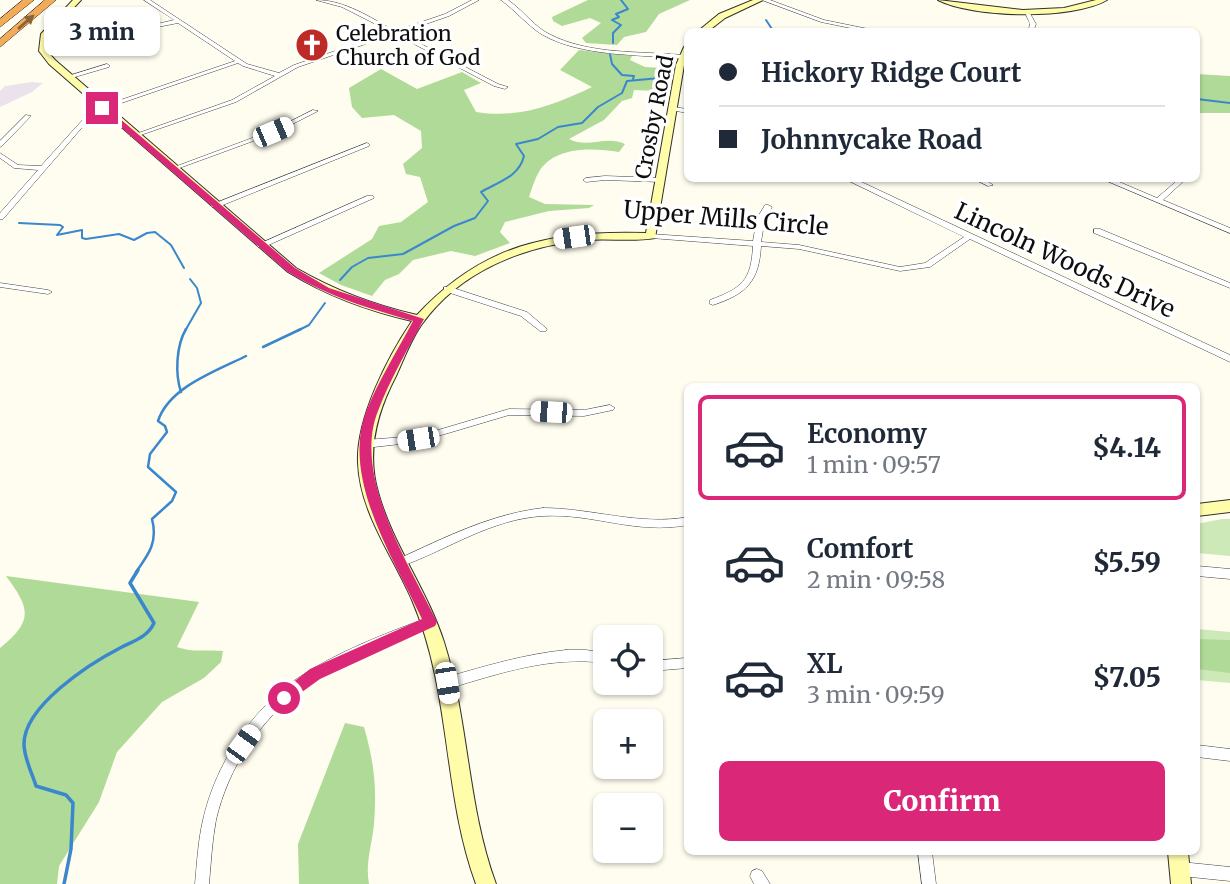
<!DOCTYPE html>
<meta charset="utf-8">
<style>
:root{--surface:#fff;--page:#f2f2f3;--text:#1f2937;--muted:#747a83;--line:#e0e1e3;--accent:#db2777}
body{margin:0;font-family:Merriweather,serif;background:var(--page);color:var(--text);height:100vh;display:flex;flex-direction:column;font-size:26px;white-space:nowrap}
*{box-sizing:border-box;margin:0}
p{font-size:23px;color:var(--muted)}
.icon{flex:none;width:38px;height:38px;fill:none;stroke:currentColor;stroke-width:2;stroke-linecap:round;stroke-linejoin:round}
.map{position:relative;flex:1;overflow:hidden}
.sheet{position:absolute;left:684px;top:383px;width:516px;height:472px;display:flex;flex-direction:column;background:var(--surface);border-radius:10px;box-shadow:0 2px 5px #0004}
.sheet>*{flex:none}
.hud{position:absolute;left:684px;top:28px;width:516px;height:154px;border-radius:10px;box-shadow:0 2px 5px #0004;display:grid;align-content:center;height:154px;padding:0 35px;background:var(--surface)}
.tools{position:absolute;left:593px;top:625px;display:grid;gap:14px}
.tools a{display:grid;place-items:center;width:70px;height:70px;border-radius:10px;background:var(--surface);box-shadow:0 2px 5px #0004;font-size:35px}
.end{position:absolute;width:32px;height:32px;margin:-16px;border:9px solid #db2777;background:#fff;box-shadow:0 0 0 4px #fff}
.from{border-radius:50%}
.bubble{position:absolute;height:49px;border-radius:10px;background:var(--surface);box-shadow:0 2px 5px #0004;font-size:23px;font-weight:800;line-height:49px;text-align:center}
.car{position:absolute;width:21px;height:42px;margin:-21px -10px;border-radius:9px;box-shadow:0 0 5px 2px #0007;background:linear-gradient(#fff 24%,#345 0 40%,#fff 0 76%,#345 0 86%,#fff 0)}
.hud b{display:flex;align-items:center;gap:24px;height:66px;font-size:26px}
.hud b+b{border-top:2px solid var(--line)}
.hud i{width:18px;height:18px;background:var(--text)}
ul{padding:12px 0 0;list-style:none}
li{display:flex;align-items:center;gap:21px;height:105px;margin:0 14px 10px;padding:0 21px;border:4px solid transparent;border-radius:10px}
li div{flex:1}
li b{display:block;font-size:26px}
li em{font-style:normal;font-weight:800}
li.on{border-color:var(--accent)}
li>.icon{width:63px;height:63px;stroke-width:1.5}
.primary-button{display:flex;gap:14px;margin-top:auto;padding:14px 35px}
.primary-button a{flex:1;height:80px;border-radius:10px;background:var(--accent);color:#fff;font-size:28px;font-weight:800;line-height:80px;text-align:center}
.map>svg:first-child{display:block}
.industrial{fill:#ece2ec}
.green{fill:#cee9b8}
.forest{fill:#b0da97}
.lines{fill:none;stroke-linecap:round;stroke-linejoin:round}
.stream-far2{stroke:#3a87ce;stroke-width:2}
.stream-far1{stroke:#3a87ce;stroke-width:2.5}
.stream{stroke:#3a87ce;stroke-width:3.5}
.street-casing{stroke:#414141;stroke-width:1}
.secondary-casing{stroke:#303030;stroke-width:2}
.highway-casing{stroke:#1f1f1f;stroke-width:1}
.street{fill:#fff;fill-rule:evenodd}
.secondary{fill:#fffcaa;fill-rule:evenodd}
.highway{fill:#f4ab57;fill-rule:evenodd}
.oneway{fill:#8c6436}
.route{fill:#db2777}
.labels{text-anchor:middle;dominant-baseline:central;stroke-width:7;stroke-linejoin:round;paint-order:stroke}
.far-poi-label{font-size:21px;fill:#0e0e0e;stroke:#fff;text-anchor:start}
.far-street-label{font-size:21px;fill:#0e0e0e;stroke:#fff}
.street-label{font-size:24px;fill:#0e0e0e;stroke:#fff}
</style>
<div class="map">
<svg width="1230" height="884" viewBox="0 0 1230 884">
<rect width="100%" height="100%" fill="#fffdef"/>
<path class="industrial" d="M32 82 43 83 32 92 0 107V91L5 86Z"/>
<g class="green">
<path d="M1222 519H1230V556L1197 553V524Z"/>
<path d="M1197 629 1230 632V683L1197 680Z"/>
</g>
<g class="forest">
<path d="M588 0H690L659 14 646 32 624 37 617 45 586 43 582 38 601 23 590 18 562 26 553 21 552 17Z"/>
<path d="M579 50 632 56 630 60 645 67 662 68 658 91 634 90 632 98 622 101 604 120 569 139C587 149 607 135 625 144L619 152C593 148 557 146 540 170 535 178 532 188 529 197L545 204 594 205 589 208 549 211 505 222 500 232 510 243 475 256 451 251 413 260 399 274 385 280 372 296 341 285 319 273 372 239 379 226 401 222 428 202 420 177 406 174 403 164 422 148 421 131 394 115 362 118 352 107 349 88 381 69 417 89 462 72 481 83 464 90 476 112C519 119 554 105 592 87L560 70Z"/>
<path d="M1197 74 1230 76V113H1197Z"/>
<path d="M6 576 199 602 177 647C195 653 205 649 223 651L221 662 204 678 162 702 117 752 99 802 59 866 57 884H0V648C34 621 30 608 6 576Z"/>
<path d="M1197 639 1230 640V673L1197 669Z"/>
<path d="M345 723 364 727C374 762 377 787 374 824 372 845 365 863 369 884H299L298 844Z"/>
</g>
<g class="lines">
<g class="stream-far2">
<path d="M766 20 774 32"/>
<path d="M613 43V33L621 25 612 20 619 17 616 14 628 9 621 0"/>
<path d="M610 54 612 64 622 75 634 76 633 79"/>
<path d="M1197 99 1230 103"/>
<path d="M19 223 60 225 63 227 57 235 82 230V238L86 239 119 234 134 240 147 233 155 232 171 245 184 268"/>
<path d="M340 280 352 267 368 258 403 254 454 226 475 218 488 201 481 192C498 182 519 177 524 156L516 144 538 139 558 127 582 123 598 107 622 93 627 81 660 78"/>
<path d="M185 331 201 303 197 288 190 279"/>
<path d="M297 331 309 325 325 303"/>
</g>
<g class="stream-far1">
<path d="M263 347 301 329"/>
<path d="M181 392C175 374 176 346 186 329"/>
<path d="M136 572C149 554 158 542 152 519L172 501 176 492 148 467 150 454 167 432 165 426 158 421C169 387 216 371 246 356"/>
</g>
<path class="stream" d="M64 884 71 849 73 803 66 795 36 786C32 773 24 758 24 744 24 706 89 664 120 648 133 641 147 638 154 623L130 583 138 570"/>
<defs>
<g id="street">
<path d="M144 0H150L247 64 279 73 294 65 391 32 342 7 316 0C345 0 371 18 395 31L445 14 472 0H479L449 16 400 33 498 84 508 87 505 89 494 86 395 34 298 67 236 102 135 137 130 136 232 100 275 76 243 66 238 63 104 109 91 117 3 219H0V213L38 170 14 168 0 158V153L18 165 41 166 87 115 100 107 235 61 178 23 127 33V31L174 20Z"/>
<path d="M501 0H508L512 3C525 13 535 27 549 34 589 55 640 51 683 55L686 57 683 59C639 54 582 57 543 35 530 28 515 10 501 0Z"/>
<path d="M762 0H770L824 20 883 32H870L821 22Z"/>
<path d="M1024 10H1028L1036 24 1033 32H1028L1030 24Z"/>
<path d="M107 64 110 66 109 67 68 79 65 77Z"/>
<path d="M672 107 688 109V113L670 110 669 109Z"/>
<path d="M313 110 318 111 275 133 174 170 169 169 271 131Z"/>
<path d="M26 115 31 116 2 146 0 147V141Z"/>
<path d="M367 143 369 144V146L218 207H212L211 205Z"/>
<path d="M605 176 661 178 664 180 661 182 605 180 586 182 583 180 586 178Z"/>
<path d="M843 178H853L1230 355V362L970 239 930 267 900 271 799 249 761 246C759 282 746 294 713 305L710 304V300C742 288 751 281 753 246L651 238 647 236 651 234 753 241 757 218 765 205H768L772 207 765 218 761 242 799 245 900 267 925 263 964 237Z"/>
<path d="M972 178H982L993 185 988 186Z"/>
<path d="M1100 178H1110L1157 198 1180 178H1187L1163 200 1230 228V233Z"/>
<path d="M367 196H373L374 198 264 247H258L257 245Z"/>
<path d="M1094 229H1100L1230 283V288L1094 233Z"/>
<path d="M0 283 48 290 52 292 48 294 0 287Z"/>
<path d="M444 287H450L527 312 547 329 546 331H540L521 316 444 291Z"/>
<path d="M975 384 982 385 983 387H971Z"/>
<path d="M610 405 615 408 613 410 584 416 509 415 418 442 365 448 360 444 365 440 418 436 509 409 584 410Z"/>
<path d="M543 508C592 508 639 526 688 517V525C635 535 594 513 543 516 491 519 449 549 402 566L398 565 397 562 398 559C446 537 491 514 543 508Z"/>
<path d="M1197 566 1230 569V579L1197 576Z"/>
<path d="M430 617 434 618 436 622 434 626C390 644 343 660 304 688 260 719 228 768 216 820 212 841 211 863 209 884H195C197 863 198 841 203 820 215 766 249 713 295 680 334 653 386 633 430 617Z"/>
<path d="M566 650H586L606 653V663C549 656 501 673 447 689L443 687 441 683 443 679 447 677C486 666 525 654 566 650Z"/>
<path d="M686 658H688V668L651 671V661Z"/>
<path d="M1197 745 1230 749V761L1197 757Z"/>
<path d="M918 852H932L936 884H922Z"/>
<path d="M1181 862 1230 867V881L1181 876 1176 874 1174 869 1176 864Z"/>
<path d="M757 869 762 871 770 884H754L750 876 752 871Z"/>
</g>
<g id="secondary">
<path d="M73 0H81L49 34 47 51 55 60 296 268C334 290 374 305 417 315 483 244 552 230 646 233L676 65 684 47 688 45V57L684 65 655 238C633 242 609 238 586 240 523 246 460 271 422 324 411 339 404 359 396 376 377 412 366 451 378 492 392 544 427 589 444 642 469 721 467 806 496 884H476C442 791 452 693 412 600 393 556 360 513 358 463 356 419 387 358 412 321 368 311 327 296 288 272L49 64 39 51 41 34Z"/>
<path d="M753 0H763L725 18 707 32H697L719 14Z"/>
<path d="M938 0 1023 10 1064 8 1096 0H1107C1073 20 973 18 938 0Z"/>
<path d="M1230 500V512L1197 516V504Z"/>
<path d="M1168 852H1188L1191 884H1171Z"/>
</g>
<g id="highway">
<path d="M23 0H34L0 27V19Z"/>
<path d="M45 0H56L0 47V39Z"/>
</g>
</defs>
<use href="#street" class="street-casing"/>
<use href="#secondary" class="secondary-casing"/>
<use href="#highway" class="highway-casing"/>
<use href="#street" class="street"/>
<use href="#secondary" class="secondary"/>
<use href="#highway" class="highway"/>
</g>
<defs><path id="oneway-solid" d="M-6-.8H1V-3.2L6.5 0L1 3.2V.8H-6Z" transform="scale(1.75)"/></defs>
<use class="oneway" href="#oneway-solid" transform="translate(26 22) rotate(-41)"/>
<path class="route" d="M100 106H105L295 268 329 288 424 319C408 349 390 379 378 411 352 476 409 564 437 622L435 626 320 679 284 705 276 698 278 694 310 669 422 619C394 559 341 479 366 412 378 381 398 350 413 321 365 307 332 298 288 272L100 109Z"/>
<defs>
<symbol id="church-disc" viewBox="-11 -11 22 22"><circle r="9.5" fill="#be2a25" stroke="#fff"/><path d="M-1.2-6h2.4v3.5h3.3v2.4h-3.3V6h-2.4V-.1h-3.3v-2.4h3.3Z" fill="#fff"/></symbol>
</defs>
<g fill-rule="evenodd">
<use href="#church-disc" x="293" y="26" width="38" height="38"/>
</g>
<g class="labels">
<g class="far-poi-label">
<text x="336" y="33">Celebration<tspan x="336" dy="24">Church of God</tspan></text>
</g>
<g class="far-street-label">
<text transform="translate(654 117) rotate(-79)">Crosby Road</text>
</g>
<g class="street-label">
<text transform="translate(726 218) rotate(5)">Upper Mills Circle</text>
<text transform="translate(1065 260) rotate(25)">Lincoln Woods Drive</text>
</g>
</g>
</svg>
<div class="tools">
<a><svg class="icon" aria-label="locate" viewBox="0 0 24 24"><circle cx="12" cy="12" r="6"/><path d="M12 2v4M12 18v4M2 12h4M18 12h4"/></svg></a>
<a>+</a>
<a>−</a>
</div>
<i class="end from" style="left:284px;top:698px"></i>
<i class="end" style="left:102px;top:108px"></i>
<div class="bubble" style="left:44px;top:7px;width:116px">3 min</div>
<i class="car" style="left:273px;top:132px;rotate:67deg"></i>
<i class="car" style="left:574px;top:237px;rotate:262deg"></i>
<i class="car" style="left:551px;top:412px;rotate:273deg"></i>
<i class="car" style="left:418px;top:439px;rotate:261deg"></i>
<i class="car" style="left:447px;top:683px;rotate:171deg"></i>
<i class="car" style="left:243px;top:744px;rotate:36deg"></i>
<div class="hud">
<b><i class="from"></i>Hickory Ridge Court</b>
<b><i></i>Johnnycake Road</b>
</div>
<section class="sheet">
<ul>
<li class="on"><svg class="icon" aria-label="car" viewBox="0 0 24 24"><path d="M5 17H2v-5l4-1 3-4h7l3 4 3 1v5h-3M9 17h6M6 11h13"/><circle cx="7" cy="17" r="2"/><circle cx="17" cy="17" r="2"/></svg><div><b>Economy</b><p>1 min · 09:57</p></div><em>$4.14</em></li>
<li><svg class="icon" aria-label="car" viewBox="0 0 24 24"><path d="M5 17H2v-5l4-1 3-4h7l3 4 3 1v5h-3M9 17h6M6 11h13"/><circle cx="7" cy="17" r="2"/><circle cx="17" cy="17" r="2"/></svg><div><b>Comfort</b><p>2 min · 09:58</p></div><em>$5.59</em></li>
<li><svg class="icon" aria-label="car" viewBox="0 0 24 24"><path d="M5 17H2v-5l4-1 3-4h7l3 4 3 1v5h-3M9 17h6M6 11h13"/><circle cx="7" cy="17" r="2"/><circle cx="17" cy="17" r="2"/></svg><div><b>XL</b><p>3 min · 09:59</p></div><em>$7.05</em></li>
</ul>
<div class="primary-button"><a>Confirm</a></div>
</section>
</div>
